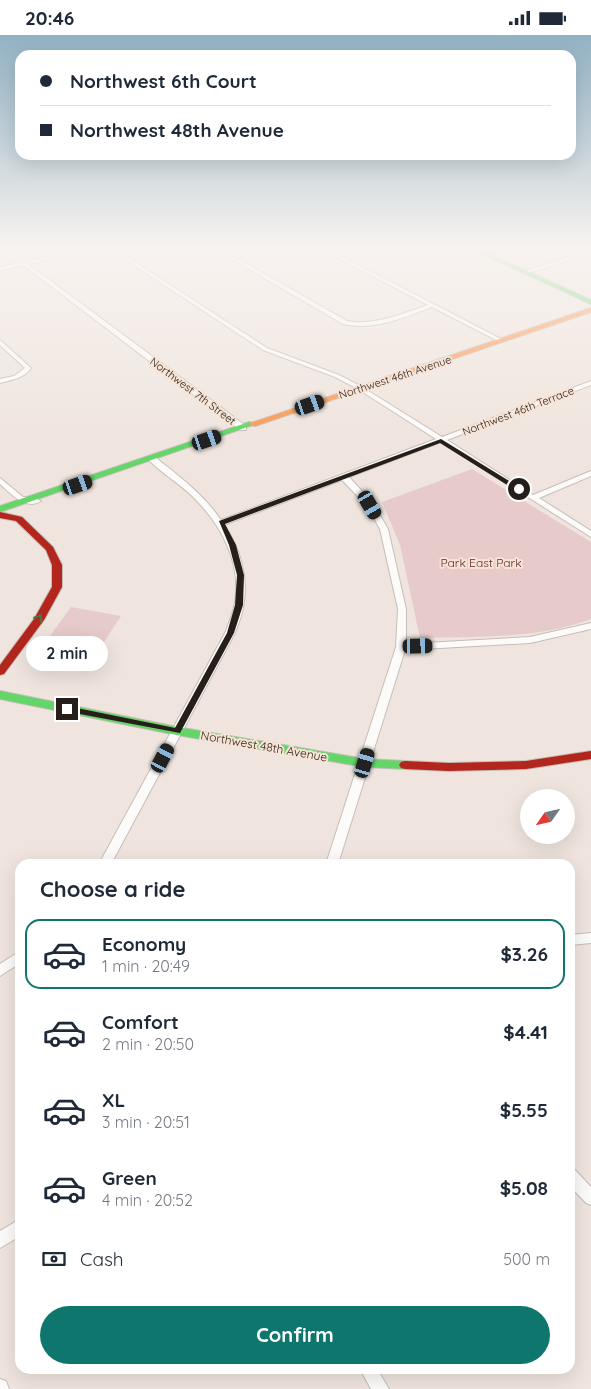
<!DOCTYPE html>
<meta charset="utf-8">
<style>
:root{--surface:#fff;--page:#f2f2f3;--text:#1f2937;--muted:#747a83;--line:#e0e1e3;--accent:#0f766e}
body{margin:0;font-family:Quicksand,sans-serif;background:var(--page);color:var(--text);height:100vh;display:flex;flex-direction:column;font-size:19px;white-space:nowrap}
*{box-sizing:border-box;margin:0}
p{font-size:16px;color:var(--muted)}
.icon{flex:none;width:28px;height:28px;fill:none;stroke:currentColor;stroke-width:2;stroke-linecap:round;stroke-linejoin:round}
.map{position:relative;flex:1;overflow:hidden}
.details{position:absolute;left:15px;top:824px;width:560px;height:515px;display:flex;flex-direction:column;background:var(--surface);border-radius:15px;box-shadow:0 5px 20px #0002}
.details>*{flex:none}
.top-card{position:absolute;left:15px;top:15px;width:561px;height:110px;border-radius:15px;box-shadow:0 5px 20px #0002;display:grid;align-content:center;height:110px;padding:0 25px;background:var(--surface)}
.needle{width:32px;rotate:236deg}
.buttons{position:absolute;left:520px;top:754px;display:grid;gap:10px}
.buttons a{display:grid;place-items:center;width:55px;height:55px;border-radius:50%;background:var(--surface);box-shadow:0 5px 20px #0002;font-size:25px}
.end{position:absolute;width:22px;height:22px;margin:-11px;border:6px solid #251e19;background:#fff;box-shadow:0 0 0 2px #fff}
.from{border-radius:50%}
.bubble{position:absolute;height:35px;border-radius:18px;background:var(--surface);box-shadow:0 5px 20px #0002;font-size:16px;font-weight:700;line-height:35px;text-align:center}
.car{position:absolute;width:15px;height:30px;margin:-15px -8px;border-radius:6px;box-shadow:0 0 4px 1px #0007;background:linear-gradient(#222 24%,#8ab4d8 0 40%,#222 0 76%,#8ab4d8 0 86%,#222 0)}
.top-card b{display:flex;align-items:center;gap:18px;height:48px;font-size:19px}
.top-card b+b{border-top:1px solid var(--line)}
.top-card i{width:12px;height:12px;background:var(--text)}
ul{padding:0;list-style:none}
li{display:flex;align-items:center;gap:15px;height:70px;margin:0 10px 8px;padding:0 15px;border:2px solid transparent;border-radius:15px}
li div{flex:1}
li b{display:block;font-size:19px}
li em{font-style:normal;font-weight:700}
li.on{border-color:var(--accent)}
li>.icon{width:45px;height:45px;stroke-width:1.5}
h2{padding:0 25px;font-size:22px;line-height:60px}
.pay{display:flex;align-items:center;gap:12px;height:55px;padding:0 25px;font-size:19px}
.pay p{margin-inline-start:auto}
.cta{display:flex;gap:10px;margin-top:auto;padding:10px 25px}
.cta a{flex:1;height:58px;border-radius:30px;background:var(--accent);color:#fff;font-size:20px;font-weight:700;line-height:58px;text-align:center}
.status{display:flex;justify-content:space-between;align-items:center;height:35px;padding:0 25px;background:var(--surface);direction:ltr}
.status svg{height:14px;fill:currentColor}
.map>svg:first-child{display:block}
.green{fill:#e7cbca}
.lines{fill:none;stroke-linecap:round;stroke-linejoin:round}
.street-casing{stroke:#c5bdb8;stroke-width:2}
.fast-casing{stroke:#c5bdb8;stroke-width:2}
.slow-casing{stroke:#c5bdb8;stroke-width:2}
.jam-casing{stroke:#c5bdb8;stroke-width:2}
.street{fill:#fdfbfa;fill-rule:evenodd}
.fast{fill:#63d668;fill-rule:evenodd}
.slow{fill:#ff974d;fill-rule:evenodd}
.jam{fill:#b3261e;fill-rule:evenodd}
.oneway{stroke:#447a40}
.route{fill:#251e19}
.labels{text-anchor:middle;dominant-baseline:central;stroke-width:4;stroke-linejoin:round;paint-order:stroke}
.far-street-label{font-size:11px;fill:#251e19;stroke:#f7e4d6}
.park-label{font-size:12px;fill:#63242f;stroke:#f7e4d6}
.street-label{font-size:12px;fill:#251e19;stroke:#f7e4d6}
</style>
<div class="status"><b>20:46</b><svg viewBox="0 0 49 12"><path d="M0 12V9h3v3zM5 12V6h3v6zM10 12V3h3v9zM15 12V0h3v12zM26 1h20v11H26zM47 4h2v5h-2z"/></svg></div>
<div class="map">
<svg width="591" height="1354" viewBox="0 0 591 1354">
<rect width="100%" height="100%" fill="#efe5de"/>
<g class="green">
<path d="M472 434 591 507V584C537 604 477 602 420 603L400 510 382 467Z"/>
<path d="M71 572 121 581 94 622 42 612Z"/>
</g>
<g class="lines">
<defs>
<g id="street">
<path d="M85 213H93L28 229 246 391V395H240L23 230 0 236V232Z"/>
<path d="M108 213H113L267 313 339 340 362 352 442 402 591 346V350L447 405 533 460 591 436V441L539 463 591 496V502L441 407 349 442 373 468 388 494 406 574V609L530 602 591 588V594L530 608 405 615 338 829H326L396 612 398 574 380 494 367 471 342 445 224 490C240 512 249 544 243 572 242 581 238 589 235 598L111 829H99L225 598C228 590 232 581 234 572 244 529 220 487 190 459 177 447 160 437 148 424L152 422H155C179 441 204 460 221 485L436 404 358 354 335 342 263 315Z"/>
<path d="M213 213H219L347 286C375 291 401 279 428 270L319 213H325L505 306 500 307 432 272C403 283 374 296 343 289Z"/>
<path d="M572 221 574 222V224L525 239 522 237Z"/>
<path d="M0 305 31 333C25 343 11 345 0 348V344L14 341 25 333 0 310Z"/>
<path d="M0 443 23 462 37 464 41 466C26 476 10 458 0 449Z"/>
<path d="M591 898V908L570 910V900Z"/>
<path d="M20 916V928L0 941V929Z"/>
<path d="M570 1133 575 1135 591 1152V1170L586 1168 570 1151Z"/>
<path d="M20 1184V1201L0 1213V1196Z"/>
<path d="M360 1334H377L389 1354H371Z"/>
<path d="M0 1344 6 1346 9 1354H0Z"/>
</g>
<g id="fast">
<path d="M469 213H476L591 265V269Z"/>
<path d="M249 387 256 389 0 477V471Z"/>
<path d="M0 656 177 692 365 724 405 726 409 727 411 730 409 733 405 734 365 732 177 700 0 664Z"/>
</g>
<path id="slow" d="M591 273V277L255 391 248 389Z"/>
<g id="jam">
<path d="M0 477 22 482 53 512 62 530V552L44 585 4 639 0 640V630L34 584 52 552V530L46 515 16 486 0 483Z"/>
<path d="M591 716V724L526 734 449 736 405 734 401 733 399 730 401 727 405 726 449 728 526 726Z"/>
</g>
</defs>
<use href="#street" class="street-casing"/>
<use href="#fast" class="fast-casing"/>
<use href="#slow" class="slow-casing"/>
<use href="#jam" class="jam-casing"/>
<use href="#street" class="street"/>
<use href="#fast" class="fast"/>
<use href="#slow" class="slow"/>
<use href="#jam" class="jam"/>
</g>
<defs><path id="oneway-chevron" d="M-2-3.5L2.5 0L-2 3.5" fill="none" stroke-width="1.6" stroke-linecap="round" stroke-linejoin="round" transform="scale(1.25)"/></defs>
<use class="oneway" href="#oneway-chevron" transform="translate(39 583) rotate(-58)"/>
<linearGradient id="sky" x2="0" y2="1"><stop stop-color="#92b2c4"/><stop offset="0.53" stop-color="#f8f3f0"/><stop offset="1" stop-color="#f8f3f0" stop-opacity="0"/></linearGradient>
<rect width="591" height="402" fill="url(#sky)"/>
<path class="route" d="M441 404 522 454 517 456 440 408 225 489 236 510 244 540 243 570 234 598 180 698 64 676 63 674 67 671 175 693 227 598 235 570 237 540 229 510 219 486Z"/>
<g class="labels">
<g class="far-street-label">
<text transform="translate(395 342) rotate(-18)">Northwest 46th Avenue</text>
<text transform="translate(193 356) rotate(37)">Northwest 7th Street</text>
<text transform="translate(518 376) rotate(-21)">Northwest 46th Terrace</text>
</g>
<g class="park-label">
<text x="481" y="527">Park East Park</text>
</g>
<g class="street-label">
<text transform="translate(264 711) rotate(10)">Northwest 48th Avenue</text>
</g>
</g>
</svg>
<div class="buttons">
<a><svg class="needle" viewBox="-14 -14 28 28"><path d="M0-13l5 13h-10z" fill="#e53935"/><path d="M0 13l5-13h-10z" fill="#747a83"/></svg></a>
</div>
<i class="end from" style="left:519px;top:454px"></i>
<i class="end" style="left:67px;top:674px"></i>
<div class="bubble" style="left:26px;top:601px;width:82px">2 min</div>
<i class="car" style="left:310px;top:370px;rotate:71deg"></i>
<i class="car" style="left:207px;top:405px;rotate:71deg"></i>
<i class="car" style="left:78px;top:450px;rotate:71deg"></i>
<i class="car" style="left:370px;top:470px;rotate:150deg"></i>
<i class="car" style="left:418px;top:611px;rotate:89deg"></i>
<i class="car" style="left:163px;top:723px;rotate:28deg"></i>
<i class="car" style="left:365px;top:728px;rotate:17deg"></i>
<div class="top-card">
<b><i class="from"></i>Northwest 6th Court</b>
<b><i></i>Northwest 48th Avenue</b>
</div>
<section class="details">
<h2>Choose a ride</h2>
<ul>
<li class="on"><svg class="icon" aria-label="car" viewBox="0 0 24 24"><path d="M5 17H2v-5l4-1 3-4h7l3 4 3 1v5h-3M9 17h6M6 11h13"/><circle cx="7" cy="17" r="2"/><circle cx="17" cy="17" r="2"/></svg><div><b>Economy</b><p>1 min · 20:49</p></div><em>$3.26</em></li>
<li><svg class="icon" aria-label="car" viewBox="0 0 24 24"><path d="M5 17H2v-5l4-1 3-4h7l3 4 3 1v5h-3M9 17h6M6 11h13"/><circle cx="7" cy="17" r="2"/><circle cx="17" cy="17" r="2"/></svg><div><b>Comfort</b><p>2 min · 20:50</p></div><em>$4.41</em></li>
<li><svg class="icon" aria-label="car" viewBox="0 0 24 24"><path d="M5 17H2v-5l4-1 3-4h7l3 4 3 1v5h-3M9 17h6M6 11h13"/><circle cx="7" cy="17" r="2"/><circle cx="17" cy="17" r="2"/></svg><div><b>XL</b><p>3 min · 20:51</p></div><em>$5.55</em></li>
<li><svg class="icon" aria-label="car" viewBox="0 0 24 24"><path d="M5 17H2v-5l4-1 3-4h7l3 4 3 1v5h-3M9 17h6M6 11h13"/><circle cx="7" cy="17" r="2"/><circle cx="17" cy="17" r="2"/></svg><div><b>Green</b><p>4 min · 20:52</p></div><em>$5.08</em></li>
</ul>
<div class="pay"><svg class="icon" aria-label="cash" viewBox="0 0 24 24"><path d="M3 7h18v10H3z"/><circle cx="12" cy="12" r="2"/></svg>Cash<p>500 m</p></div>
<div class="cta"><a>Confirm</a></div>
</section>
</div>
